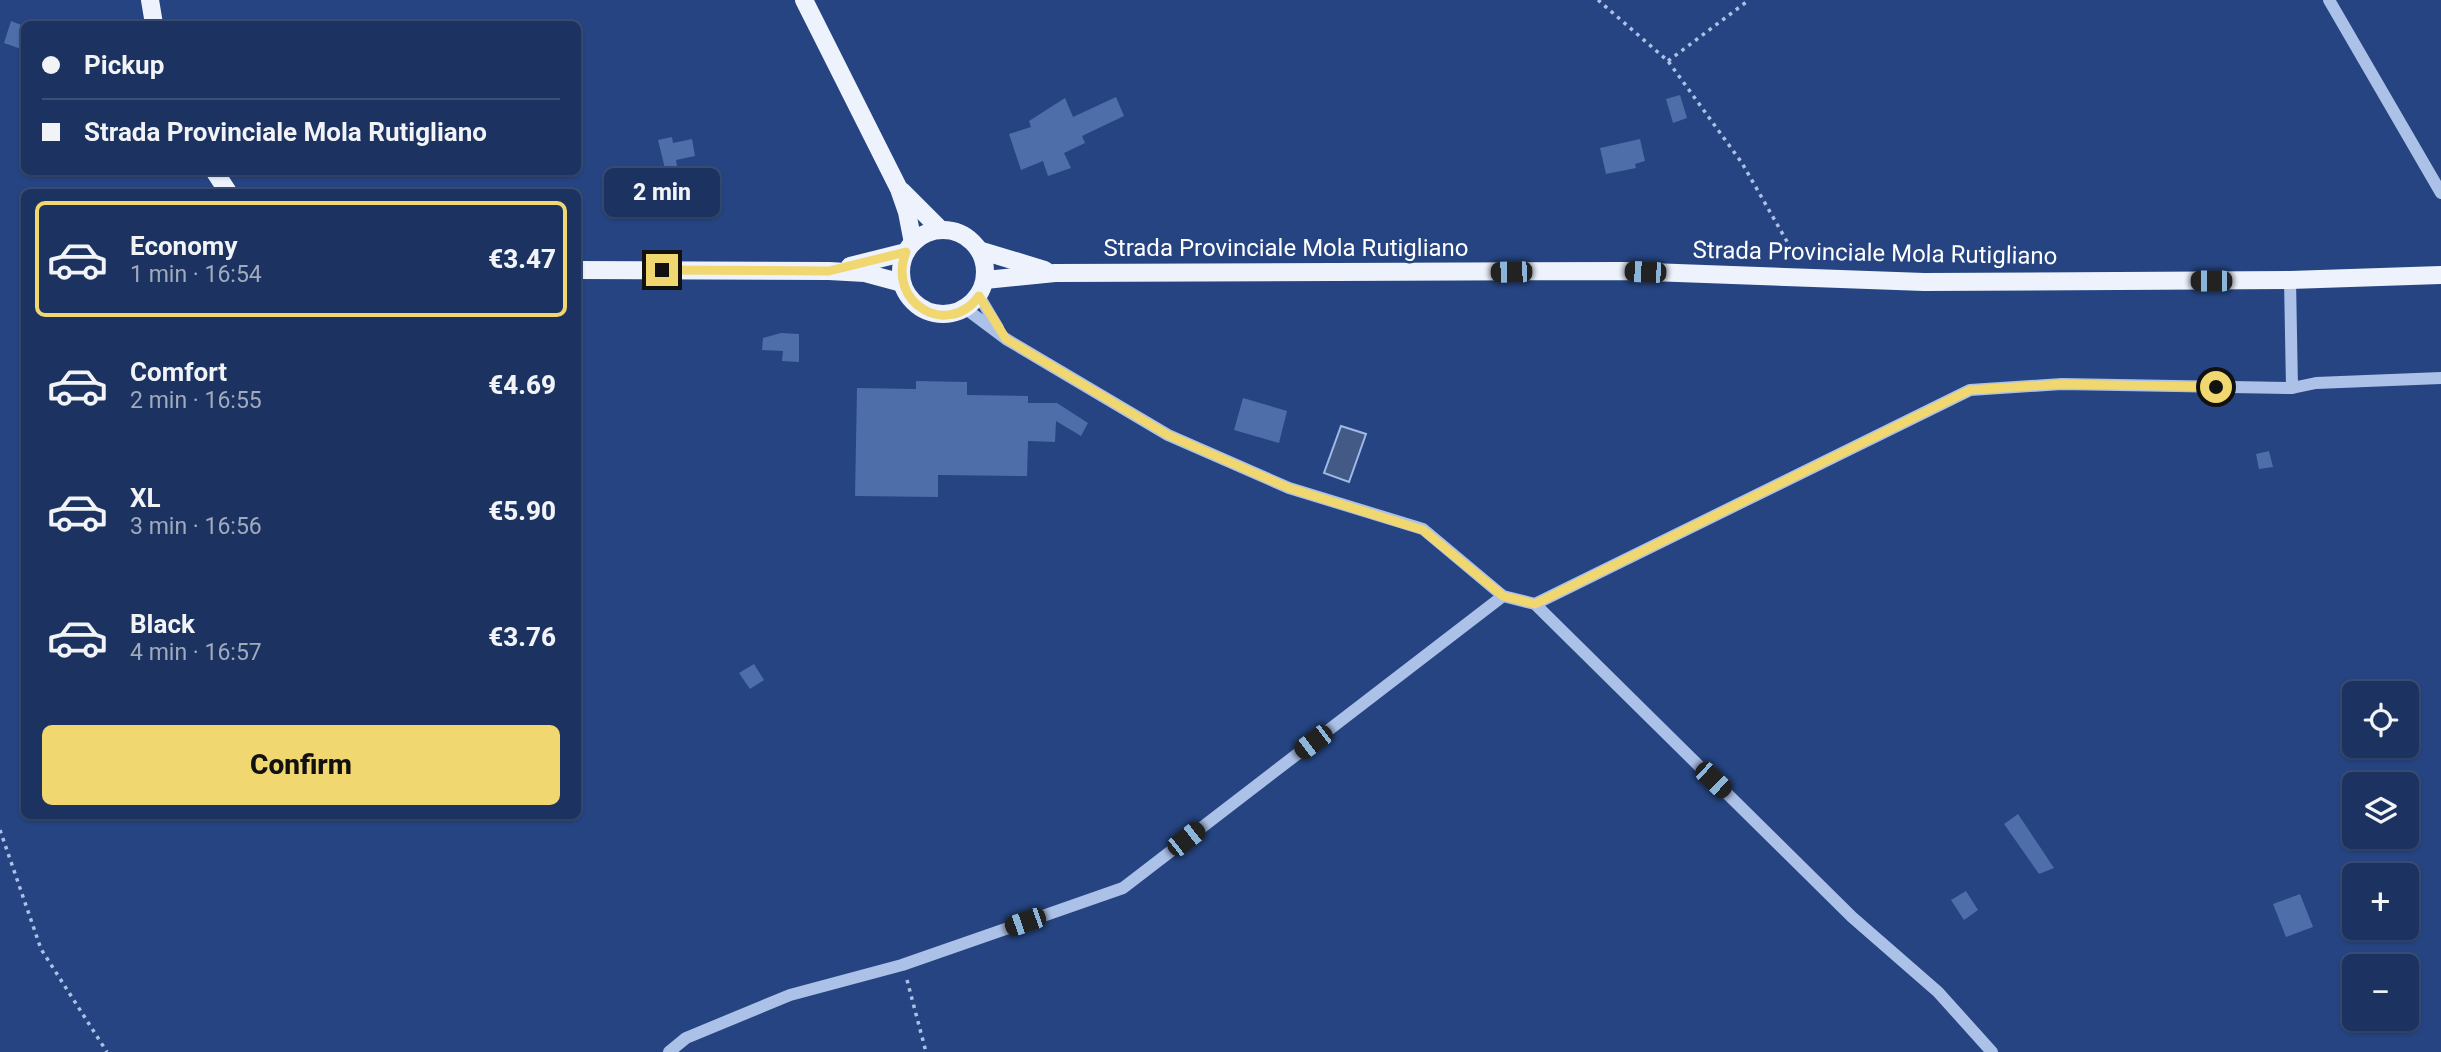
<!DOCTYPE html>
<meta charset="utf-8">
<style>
:root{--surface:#1c3361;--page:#253b67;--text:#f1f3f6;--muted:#a0aabd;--line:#3a4e76;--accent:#f0d770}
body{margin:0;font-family:Roboto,sans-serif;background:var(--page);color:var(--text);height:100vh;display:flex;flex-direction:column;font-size:26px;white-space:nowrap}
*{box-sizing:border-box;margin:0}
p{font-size:23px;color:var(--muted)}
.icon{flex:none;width:38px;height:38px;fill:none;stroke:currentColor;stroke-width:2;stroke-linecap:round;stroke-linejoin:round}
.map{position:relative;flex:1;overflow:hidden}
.drawer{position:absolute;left:21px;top:189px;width:560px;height:630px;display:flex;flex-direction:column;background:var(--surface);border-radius:10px;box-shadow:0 2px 5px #0004,0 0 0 2px var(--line)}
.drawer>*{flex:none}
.guide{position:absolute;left:21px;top:21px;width:560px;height:154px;border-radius:10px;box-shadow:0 2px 5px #0004,0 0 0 2px var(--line);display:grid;align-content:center;height:154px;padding:0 21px;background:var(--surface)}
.controls{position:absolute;left:2342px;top:681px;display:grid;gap:14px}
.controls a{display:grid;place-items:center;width:77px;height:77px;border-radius:10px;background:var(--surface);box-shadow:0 2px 5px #0004,0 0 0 2px var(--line);font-size:35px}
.end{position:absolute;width:32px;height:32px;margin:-16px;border:9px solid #f0d770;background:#111;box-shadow:0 0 0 4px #111}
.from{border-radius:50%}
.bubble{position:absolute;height:49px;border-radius:10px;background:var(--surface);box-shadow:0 2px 5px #0004,0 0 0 2px var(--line);font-size:23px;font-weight:800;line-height:49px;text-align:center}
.car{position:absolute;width:21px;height:42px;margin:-21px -10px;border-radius:9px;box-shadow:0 0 5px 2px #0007;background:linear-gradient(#222 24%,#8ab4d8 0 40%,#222 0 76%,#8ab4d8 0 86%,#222 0)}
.guide b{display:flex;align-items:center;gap:24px;height:66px;font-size:26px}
.guide b+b{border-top:2px solid var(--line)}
.guide i{width:18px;height:18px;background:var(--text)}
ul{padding:12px 0 0;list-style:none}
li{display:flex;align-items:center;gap:21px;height:116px;margin:0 14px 10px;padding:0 7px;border:4px solid transparent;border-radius:10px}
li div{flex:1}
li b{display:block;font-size:26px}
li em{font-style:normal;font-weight:800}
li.selected{border-color:var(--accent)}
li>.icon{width:63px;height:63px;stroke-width:1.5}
.primary-button{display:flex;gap:14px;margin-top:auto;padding:14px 21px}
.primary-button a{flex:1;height:80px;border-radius:10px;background:var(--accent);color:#111;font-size:28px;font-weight:800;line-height:80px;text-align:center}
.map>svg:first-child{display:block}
.water{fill:#435986;stroke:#a0bae7;stroke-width:2}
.building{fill:#4d6ea9}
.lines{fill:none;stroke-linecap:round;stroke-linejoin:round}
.path{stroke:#acc1e7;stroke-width:3.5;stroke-dasharray:3.5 5;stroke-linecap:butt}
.minor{stroke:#acc1e7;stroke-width:12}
.major{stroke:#edf2fd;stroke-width:18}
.route{stroke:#f0d770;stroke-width:9}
.labels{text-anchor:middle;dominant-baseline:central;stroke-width:5;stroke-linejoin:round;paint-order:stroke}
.street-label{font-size:24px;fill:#fff;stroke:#254481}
</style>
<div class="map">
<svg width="2441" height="1052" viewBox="0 0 2441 1052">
<rect width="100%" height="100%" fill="#254481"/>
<path class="water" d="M1341 426 1366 434 1349 482 1324 473Z"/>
<g class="building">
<path d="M11 21 24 26V50L4 43Z"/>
<path d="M1680 95 1687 118 1673 123 1666 99Z"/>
<path d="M1116 97 1124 116 1082 136 1085 143 1064 153 1071 168 1048 176 1043 161 1021 170 1009 134 1031 127 1029 121 1065 98 1073 117Z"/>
<path d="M672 137 673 143 692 139 695 156 676 160 679 179 668 181 658 140Z"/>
<path d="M1640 139 1645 161 1635 164 1636 168 1606 174 1600 148Z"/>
<path d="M781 333 799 334V362L782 361 783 351 762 350 763 338Z"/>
<path d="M916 381 967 382V395L1028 396V403H1057L1088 423 1081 436 1056 421 1055 442 1028 441 1027 476 938 475V497L855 496 857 388 916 389Z"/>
<path d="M1243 398 1287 411 1279 443 1234 430Z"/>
<path d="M2269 451 2273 467 2259 469 2256 454Z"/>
<path d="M754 664 764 680 750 689 739 673Z"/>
<path d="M2018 814 2054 868 2039 874 2004 824Z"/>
<path d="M1966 891 1978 910 1964 920 1951 900Z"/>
<path d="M2300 894 2313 927 2286 937 2273 904Z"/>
</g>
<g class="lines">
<g class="path">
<path d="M1598 0 1668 61 1742 163 1789 245"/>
<path d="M1668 61 1749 0"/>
<path d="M0 830 41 949 107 1052"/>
<path d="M907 980 926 1052"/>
</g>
<g class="minor">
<path d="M2329 0 2441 193"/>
<path d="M2290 280 2292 388 2316 383 2441 378"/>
<path d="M979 296 998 328"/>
<path d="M966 309 1006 339 1168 435 1289 488 1423 529 1503 596 1535 604 1852 917 1938 992 1992 1052"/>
<path d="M1535 604 1970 390 2062 384 2292 388"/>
<path d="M669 1052 686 1038 790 995 902 965 1123 888 1503 596"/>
</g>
<g class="major">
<path d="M150 0 154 24"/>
<path d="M804 0 899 189 907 212 913 243"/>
<path d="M215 172 228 192"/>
<path d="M902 191 941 230"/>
<circle cx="943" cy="272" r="42"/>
<path d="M979 250 1045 270"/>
<path d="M850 266 906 252"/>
<path d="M578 270 829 271 865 273 902 283"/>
<path d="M985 280 1055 273 1623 271 1924 282 2290 280 2441 275"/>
</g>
</g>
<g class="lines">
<path class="route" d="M662 270 829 271 906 252C886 303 948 339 979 296L1006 339 1168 435 1289 488 1423 530 1503 596 1535 604 1970 390 2062 384 2216 387"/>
</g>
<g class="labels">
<g class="street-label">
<text x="1286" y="248">Strada Provinciale Mola Rutigliano</text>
<text transform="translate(1875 253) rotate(1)">Strada Provinciale Mola Rutigliano</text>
</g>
</g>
</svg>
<div class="controls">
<a><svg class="icon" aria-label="locate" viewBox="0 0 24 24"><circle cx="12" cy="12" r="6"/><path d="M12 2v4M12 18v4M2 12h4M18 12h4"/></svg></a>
<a><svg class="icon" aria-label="layers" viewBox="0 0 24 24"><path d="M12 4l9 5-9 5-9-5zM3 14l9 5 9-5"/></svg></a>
<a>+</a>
<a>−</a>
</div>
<i class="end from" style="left:2216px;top:387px"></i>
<i class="end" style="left:662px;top:270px"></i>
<div class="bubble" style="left:604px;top:168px;width:116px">2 min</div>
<i class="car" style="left:1511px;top:272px;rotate:269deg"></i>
<i class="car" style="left:1645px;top:272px;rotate:272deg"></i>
<i class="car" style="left:2211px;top:281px;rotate:270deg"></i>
<i class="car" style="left:1313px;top:742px;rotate:233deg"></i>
<i class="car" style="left:1713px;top:780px;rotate:134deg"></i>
<i class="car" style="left:1186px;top:839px;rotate:52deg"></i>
<i class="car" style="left:1025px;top:922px;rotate:251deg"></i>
<div class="guide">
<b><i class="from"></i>Pickup</b>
<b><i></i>Strada Provinciale Mola Rutigliano</b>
</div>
<section class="drawer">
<ul>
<li class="selected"><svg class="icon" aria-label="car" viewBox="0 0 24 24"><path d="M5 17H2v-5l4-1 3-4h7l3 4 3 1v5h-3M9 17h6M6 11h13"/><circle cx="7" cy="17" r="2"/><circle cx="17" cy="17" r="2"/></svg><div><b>Economy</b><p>1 min · 16:54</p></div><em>€3.47</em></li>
<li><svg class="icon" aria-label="car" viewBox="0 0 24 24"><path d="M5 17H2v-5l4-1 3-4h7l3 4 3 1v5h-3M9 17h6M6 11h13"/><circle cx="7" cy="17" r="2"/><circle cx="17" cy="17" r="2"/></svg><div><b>Comfort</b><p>2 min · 16:55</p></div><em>€4.69</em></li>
<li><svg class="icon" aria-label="car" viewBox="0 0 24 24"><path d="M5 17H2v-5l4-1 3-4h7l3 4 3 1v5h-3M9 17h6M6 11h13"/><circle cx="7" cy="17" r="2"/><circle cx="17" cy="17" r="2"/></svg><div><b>XL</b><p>3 min · 16:56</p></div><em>€5.90</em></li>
<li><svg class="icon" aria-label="car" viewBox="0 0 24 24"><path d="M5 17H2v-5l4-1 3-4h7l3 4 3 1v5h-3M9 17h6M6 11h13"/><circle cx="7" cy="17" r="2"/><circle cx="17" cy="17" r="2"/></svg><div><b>Black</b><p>4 min · 16:57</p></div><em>€3.76</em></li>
</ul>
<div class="primary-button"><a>Confirm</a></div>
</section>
</div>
